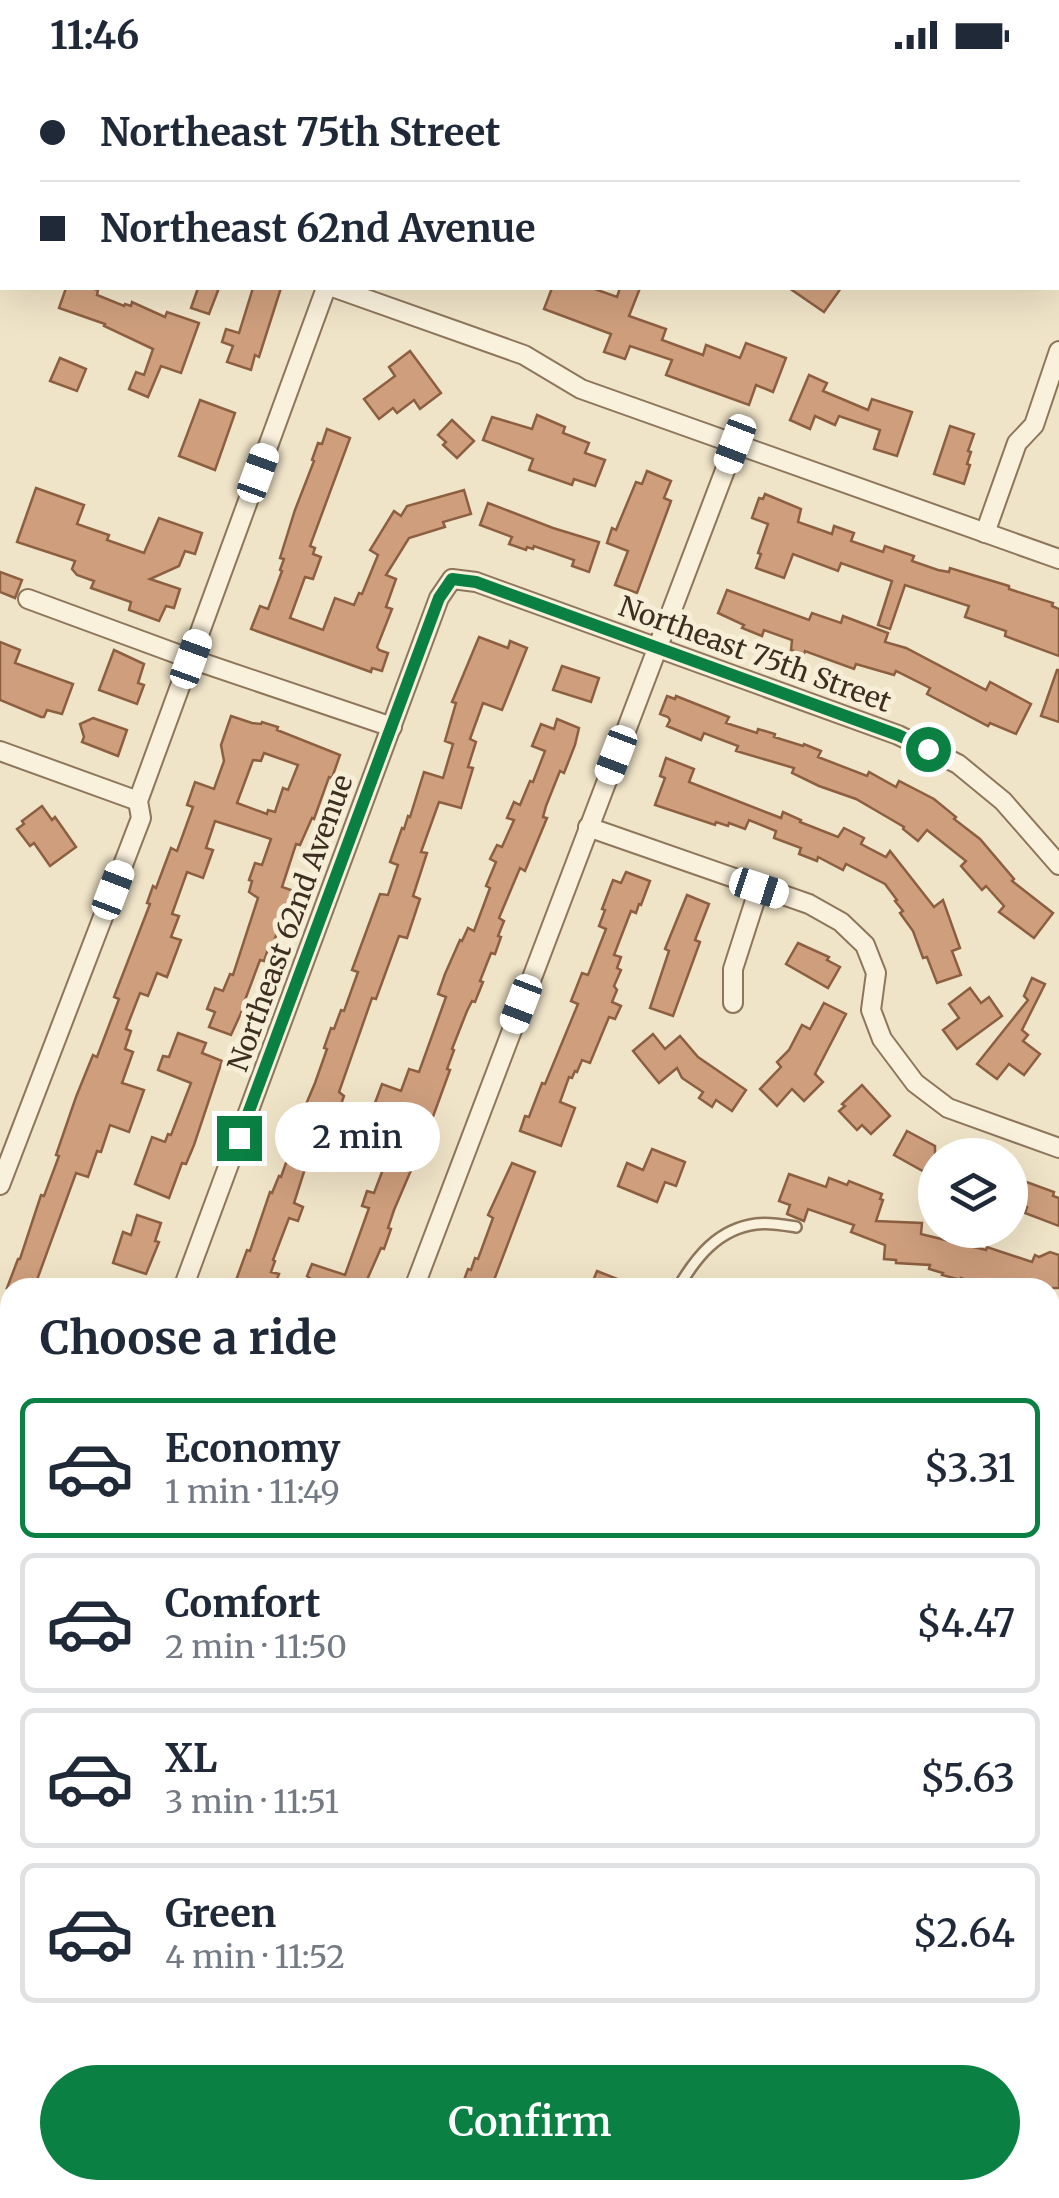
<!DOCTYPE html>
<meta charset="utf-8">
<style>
:root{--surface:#fff;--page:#f2f2f3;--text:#1f2937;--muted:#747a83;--line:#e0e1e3;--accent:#0b8043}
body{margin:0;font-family:Merriweather,serif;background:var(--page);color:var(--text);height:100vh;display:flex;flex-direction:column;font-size:38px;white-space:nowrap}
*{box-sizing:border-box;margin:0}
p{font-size:32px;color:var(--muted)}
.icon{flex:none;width:55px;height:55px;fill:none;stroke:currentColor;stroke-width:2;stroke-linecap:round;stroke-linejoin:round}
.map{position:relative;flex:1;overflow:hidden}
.sheet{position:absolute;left:0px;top:1208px;width:1060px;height:922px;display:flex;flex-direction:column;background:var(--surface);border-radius:30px 30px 0 0;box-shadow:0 10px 40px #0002}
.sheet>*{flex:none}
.top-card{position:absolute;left:0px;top:0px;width:1060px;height:220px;box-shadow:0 10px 40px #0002;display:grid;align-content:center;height:220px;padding:0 40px;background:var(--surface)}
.controls{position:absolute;left:918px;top:1068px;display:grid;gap:20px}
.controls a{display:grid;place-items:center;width:110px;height:110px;border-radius:50%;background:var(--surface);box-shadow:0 10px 40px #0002;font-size:50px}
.end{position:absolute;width:45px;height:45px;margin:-22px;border:12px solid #0b8043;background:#fff;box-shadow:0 0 0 5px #fff}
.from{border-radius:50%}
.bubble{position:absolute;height:70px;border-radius:35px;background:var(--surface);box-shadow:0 10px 40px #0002;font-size:32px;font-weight:600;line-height:70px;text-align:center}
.car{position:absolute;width:30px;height:60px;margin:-30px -15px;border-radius:12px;box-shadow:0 0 8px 2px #0007;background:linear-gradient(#fff 24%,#345 0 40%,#fff 0 76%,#345 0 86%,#fff 0)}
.top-card b{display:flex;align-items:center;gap:35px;height:95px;font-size:38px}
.top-card b+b{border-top:2px solid var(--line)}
.top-card i{width:25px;height:25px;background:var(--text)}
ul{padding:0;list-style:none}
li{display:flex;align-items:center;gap:30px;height:140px;margin:0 20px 15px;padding:0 20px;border:5px solid var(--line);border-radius:15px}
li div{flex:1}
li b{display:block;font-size:38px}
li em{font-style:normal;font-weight:600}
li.current{border-color:var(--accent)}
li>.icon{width:90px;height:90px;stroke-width:1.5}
h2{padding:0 40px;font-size:45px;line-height:120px}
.primary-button{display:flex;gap:20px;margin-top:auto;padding:20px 40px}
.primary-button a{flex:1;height:115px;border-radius:60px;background:var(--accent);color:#fff;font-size:40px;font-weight:600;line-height:115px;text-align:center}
.status{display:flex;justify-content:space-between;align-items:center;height:70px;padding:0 50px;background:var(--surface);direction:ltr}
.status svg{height:28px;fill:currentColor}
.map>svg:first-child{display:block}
.building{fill:#cf9f7d;stroke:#8d5f41;stroke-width:2.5;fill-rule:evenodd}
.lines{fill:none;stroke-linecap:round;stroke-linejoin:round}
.service-casing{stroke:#8d765c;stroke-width:14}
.minor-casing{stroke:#8d765c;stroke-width:22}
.tertiary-casing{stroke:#8d765c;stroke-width:28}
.primary-casing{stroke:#5b4430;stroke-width:32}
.service{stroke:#faf1dc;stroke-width:9}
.minor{stroke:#faf1dc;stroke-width:18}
.tertiary{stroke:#faf1dc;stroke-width:22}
.primary{stroke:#f3d9a0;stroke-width:28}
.route{stroke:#0b8043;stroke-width:12}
.labels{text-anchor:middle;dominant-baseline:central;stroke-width:10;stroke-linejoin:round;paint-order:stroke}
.street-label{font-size:28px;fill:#3d2e20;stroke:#f7eed8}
</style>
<div class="status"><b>11:46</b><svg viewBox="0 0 49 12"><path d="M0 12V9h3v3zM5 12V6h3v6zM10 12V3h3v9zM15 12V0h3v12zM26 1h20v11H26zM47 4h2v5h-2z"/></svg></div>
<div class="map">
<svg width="1059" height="2128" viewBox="0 0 1059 2128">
<rect width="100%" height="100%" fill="#f0e4c8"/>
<g class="building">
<path d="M66 218H90L98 220 97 225 124 236 125 234 131 236 132 232 165 247 167 242 199 253 181 303 161 296 148 327 129 319 136 302 144 305 153 279 104 256 105 254 59 238Z"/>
<path d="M198 218H219L209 244 191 238Z"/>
<path d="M253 218H281L259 287 255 285 251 300 227 292 233 276 222 272 226 259 239 263Z"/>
<path d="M552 218H592L617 227 620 218H640L629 246 666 259 662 270 703 285 706 275 740 288 746 273 786 288 773 322 756 315 749 335 666 305 672 290 630 276 625 289 604 282 611 264 544 239Z"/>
<path d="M789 218H841L824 242Z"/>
<path d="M410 281 441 323 420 339 414 330 397 343 393 338 379 349 364 329 395 306 389 297Z"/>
<path d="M60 288 86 299 77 321 50 311Z"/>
<path d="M809 305 827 313 823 321 868 340 872 329 912 342 897 386 874 379 880 360 839 346 835 355 815 346 810 359 790 350Z"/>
<path d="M200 330 235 343 215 400 179 386Z"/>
<path d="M537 345 565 357 563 363 589 373 585 383 605 390 595 416 574 409 572 415 529 400 533 389 483 370 492 347 532 359Z"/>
<path d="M452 350 474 371 457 388 443 375 446 372 438 365Z"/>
<path d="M950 356 974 364 968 381 971 382 967 394 970 395 964 414 934 404Z"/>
<path d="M327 359 350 368 310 476 315 478 313 484 321 487 313 509 305 507 290 548 323 560 335 528 354 535 359 523 362 524 378 485 370 480 394 441 401 446 407 436 464 420 471 444 443 452 445 457 409 468 386 505 396 509 386 537 392 539 377 577 379 580 388 583 382 601 372 598 371 602 251 559 260 536 268 539 282 501 280 500 284 489 280 488 295 440 314 391 312 390 318 373 322 374Z"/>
<path d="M647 401 671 411 664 428 671 431 637 523 615 515 628 481 607 473 612 458 616 460 636 412 642 414Z"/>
<path d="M36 418 84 435 77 454 109 465 107 470 144 483 159 448 202 463 195 484 185 481 179 496 150 509 180 519 174 538 166 536 159 551 129 540 131 532 91 518 94 511 77 505 72 499 75 491 17 472Z"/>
<path d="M765 424 801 439 798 452 832 464 834 456 854 463 851 471 883 482 885 476 914 486 912 491 938 500 949 502 950 498 1009 516V519L1053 533 1052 536 1059 539V586L1005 566 1006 561 965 547 969 536 905 515 890 559 878 555 892 511 841 493 838 501 793 484 784 508 756 498 761 484 758 483 768 454 752 448 759 428 763 429Z"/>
<path d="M488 433 553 458 599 472 589 502 572 496 574 490 534 476 533 479 527 477 526 480 509 474 512 467 480 455Z"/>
<path d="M0 502 22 510 15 528 0 522Z"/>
<path d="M727 520 809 550 812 543 841 553 843 546 888 563 885 572 906 578 986 620 990 612 1031 634 1016 664 990 653 988 656 927 624 930 618 896 601 894 605 856 594 854 599 805 581 804 584 791 580 792 570 764 560 762 566 742 558 744 555 718 543Z"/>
<path d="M479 567 508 578 510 571 527 578 502 640 483 633 470 669 476 672 468 697 473 698 461 738 439 732 421 782 427 783 413 826 420 829 407 868 399 866 376 929 372 928 339 1022 344 1026 330 1065 348 1072 339 1094 310 1083 294 1133 303 1137 298 1151 289 1148 273 1190 275 1191 271 1202 279 1204 274 1218H237L238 1214 235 1213 247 1180 250 1181 270 1122 272 1123 279 1106 281 1107 292 1076H290L297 1059 293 1058 301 1038 304 1039 315 1013 327 979 324 978 331 958 334 959 341 940 344 941 358 902 352 900 380 824 388 825 398 795 390 792 402 758 404 759 408 746 410 747 424 702 443 708 453 674 445 671 456 633 452 632Z"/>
<path d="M0 572 20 580 15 593 73 614 62 644 47 640 44 647H41L0 630Z"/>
<path d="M114 580 144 594 138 613 144 615 137 634 99 620Z"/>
<path d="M562 596 599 608 591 632 553 620Z"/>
<path d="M1057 600H1059V652L1041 646Z"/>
<path d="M667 626 675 629 676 626 729 647 726 653 757 663 758 659 775 664 774 667 803 676 804 674 821 681 818 687 867 706 869 702 896 717 899 711 934 729 956 747 954 749 980 769 1014 809 1012 811 1053 843 1034 868 999 842 1004 836 986 816 982 820 961 796 966 791 927 760 918 771 903 759 904 757 875 740 856 729 819 716 792 703 794 698 736 681 738 676 704 663 701 670 667 656 670 650 668 647 660 644Z"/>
<path d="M231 646 252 653 261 654 262 652 278 657 277 660 340 685 332 708 329 707 314 749 312 748 300 775 296 774 282 817 294 821 289 835 286 834 273 875 270 874 264 891 260 890 245 930H247L231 965 209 957 215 942 207 939 215 918 223 921 230 904 233 905 258 828 249 822 252 811 249 810 255 793 262 795 271 769 215 751 206 778 213 780 203 808 187 802 172 844 179 846 171 867 181 870 167 907 157 903 148 926 140 923 126 959 131 961 125 979 133 982 122 1013 144 1020 129 1062 110 1055 101 1082 97 1081 88 1107 76 1103 34 1218H7L18 1189H20L41 1125 44 1126 59 1086 56 1085 76 1027 93 985 97 987 119 929 114 927 150 834 147 833 153 816 156 818 171 778 177 781 193 737 187 735 195 712 214 719 224 691 221 675ZM264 683 298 695 288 720 283 718 275 742 268 740 267 744 237 733 253 690 261 691Z"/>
<path d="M93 648 127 660 118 686 82 672 84 667 80 654Z"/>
<path d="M557 649 579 658 575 675 564 703 560 701 546 736 543 747 547 748 525 801 520 798 499 848 504 851 498 866 501 867 495 884 491 883 480 911 483 912 475 932 472 931 467 941 452 979 454 980 447 999 450 1000 427 1063 394 1140 388 1158 391 1159 384 1179 381 1178 366 1212 375 1218H332L312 1210 307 1206 312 1194 345 1205 369 1138 362 1136 367 1121 374 1123 387 1089 380 1086 391 1056 370 1049 375 1033 382 1014 401 1021 409 999 419 1002 446 927 438 924 445 904 460 870 462 871 468 858 474 861 490 818 486 816 496 792 490 789 497 775 502 777 514 750 507 748 514 732 520 735 530 711 533 712 545 681 532 676 541 654 554 659Z"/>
<path d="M666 688 694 699 689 712 781 748 783 742 801 750 800 752 838 767 844 758 864 768 861 774 886 787 890 781 934 837 943 830 960 878 952 881 961 905 937 913 927 887 923 888 913 861 900 843 903 841 895 831 897 830 885 814 846 794 843 800 818 787 817 791 799 784 801 778 774 768 776 761 749 750 745 759 729 753 728 756 716 752 715 755 655 735 665 708 660 706Z"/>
<path d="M42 736 52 750 55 747 76 777 50 796 34 773 30 776 17 759 24 754 22 751Z"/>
<path d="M626 802 650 811 641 835 639 834 636 843 631 841 614 885 621 887 617 898 621 900 614 916 617 920 612 932 621 936 615 949 609 947 590 993 582 990 577 1002 575 1001 572 1008 569 1007 560 1032 575 1038 561 1076 520 1061 525 1046 529 1047 542 1013 545 1014 578 934 571 931 582 903 588 905 606 859 599 856 605 840 602 839 613 810 621 813Z"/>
<path d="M687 825 709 834 695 870 700 872 673 946 650 938 669 881 665 879Z"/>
<path d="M798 873 829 887 827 890 840 897 828 918 786 894Z"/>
<path d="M1032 908 1045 914 1022 960 1028 965 1023 971 1040 984 1024 1005 1009 994 997 1009 977 994 1028 930 1024 926Z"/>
<path d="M970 918 981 933 989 927 1002 946 957 979 943 960 959 948 949 934Z"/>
<path d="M824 933 846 944 815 1004 823 1012 804 1031 792 1019 777 1036 760 1019 781 997 777 992 789 980 802 955 810 959Z"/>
<path d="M178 963 206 973 202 983 222 991 194 1075 186 1094 182 1093 169 1128 135 1114 152 1067 165 1072 168 1064 171 1065 191 1013 158 1000 163 986 169 987Z"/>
<path d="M653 964 665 979 680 966 698 987 746 1020 732 1041 716 1030 712 1037 699 1028 703 1022 682 1008 677 998 659 1013 633 981Z"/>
<path d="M862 1015 890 1046 871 1064 862 1055 857 1060 839 1041 845 1036 842 1034Z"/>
<path d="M907 1061 935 1076V1096L930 1105 894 1085Z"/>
<path d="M652 1079 685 1092 676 1116 665 1112 657 1132 618 1116 627 1093 643 1100Z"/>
<path d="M512 1093 535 1102 491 1218H461L468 1199 471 1200 475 1188 478 1189 493 1148 488 1145Z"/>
<path d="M789 1104 826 1117 829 1108 847 1115 849 1111 882 1124 880 1129 883 1130 876 1151 922 1153 921 1164 986 1180 987 1177 1032 1192 1035 1185 1039 1187 1050 1182 1059 1185V1218H1014L993 1211 991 1218H988L961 1208V1210L942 1205 943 1203 929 1199 930 1195 896 1193V1190L884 1189 885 1175 851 1162 854 1155 808 1139 804 1151 787 1144 790 1135 779 1131Z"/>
<path d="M1010 1106 1054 1122 1053 1126 1059 1128V1156L1025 1143 1027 1137 1010 1131Z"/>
<path d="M137 1145 161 1153 155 1171 159 1172 146 1204 113 1193 123 1162 131 1165Z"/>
<path d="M597 1201 638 1217V1218H590Z"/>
</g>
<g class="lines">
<defs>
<path id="service" d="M678 1218C696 1187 718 1159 756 1154 769 1152 784 1155 796 1157"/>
<g id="minor">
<path d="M411 0 418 2"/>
<path d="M335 218 524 285 581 319 1059 489"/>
<path d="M985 463 1017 373 1034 355 1059 281"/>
<path d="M28 529 191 589 392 657"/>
<path d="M0 681 138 731"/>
<path d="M588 757 809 834 841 852 865 875 876 903 871 940 882 969 915 1013 948 1038 1059 1078"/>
<path d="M733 933V899L759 818"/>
<path d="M0 1115 141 748 138 731 326 218"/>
<path d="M183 1218 439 528 452 509 476 512 898 665 958 694 1003 731 1059 795"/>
<path d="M414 1218 735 374"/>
<path d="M1050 1276 1059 1279"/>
<path d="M0 1368 10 1372"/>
<path d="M1050 1494 1059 1497"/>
<path d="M0 1634 10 1643"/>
<path d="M1050 1740 1059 1743"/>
<path d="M0 1760 10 1731"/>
<path d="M0 1831 10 1834"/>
<path d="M74 2128 77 2120"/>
<path d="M328 2128 331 2120"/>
<path d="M426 2128 427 2120"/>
<path d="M757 2128 760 2120"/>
</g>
<g id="tertiary">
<path d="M934 0 941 2"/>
<path d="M1058 43 1059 44"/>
</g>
<path id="primary" d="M1057 2128 1059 2122"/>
</defs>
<use href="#service" class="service-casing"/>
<use href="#minor" class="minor-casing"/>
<use href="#tertiary" class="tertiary-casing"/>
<use href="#primary" class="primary-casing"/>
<use href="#service" class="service"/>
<use href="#minor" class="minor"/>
<use href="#tertiary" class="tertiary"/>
<use href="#primary" class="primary"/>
</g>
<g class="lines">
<path class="route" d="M239 1068 439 528 452 509 476 512 898 665 928 679"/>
</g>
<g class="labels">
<g class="street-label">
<text transform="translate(755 584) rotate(20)">Northeast 75th Street</text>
<text transform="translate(290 853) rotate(-70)">Northeast 62nd Avenue</text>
</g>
</g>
</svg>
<div class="controls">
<a><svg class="icon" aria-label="layers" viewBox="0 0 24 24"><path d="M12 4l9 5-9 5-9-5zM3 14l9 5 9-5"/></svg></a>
</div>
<i class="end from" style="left:928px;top:679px"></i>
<i class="end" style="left:239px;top:1068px"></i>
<div class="bubble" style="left:275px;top:1032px;width:165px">2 min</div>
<i class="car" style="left:735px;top:374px;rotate:201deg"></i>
<i class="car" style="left:258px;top:403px;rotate:20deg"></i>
<i class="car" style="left:191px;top:589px;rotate:20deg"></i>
<i class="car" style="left:616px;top:685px;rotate:201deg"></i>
<i class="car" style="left:759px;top:818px;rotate:108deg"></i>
<i class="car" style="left:113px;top:820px;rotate:21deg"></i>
<i class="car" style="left:521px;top:934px;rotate:201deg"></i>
<div class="top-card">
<b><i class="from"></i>Northeast 75th Street</b>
<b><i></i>Northeast 62nd Avenue</b>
</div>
<section class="sheet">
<h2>Choose a ride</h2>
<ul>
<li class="current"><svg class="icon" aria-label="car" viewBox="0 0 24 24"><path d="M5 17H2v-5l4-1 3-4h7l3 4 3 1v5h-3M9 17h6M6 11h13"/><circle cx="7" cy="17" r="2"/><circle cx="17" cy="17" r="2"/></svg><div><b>Economy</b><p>1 min · 11:49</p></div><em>$3.31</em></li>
<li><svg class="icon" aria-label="car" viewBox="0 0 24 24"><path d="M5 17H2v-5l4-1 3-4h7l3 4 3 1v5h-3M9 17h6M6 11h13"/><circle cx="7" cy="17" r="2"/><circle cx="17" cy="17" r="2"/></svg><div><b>Comfort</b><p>2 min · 11:50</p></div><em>$4.47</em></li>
<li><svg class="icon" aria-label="car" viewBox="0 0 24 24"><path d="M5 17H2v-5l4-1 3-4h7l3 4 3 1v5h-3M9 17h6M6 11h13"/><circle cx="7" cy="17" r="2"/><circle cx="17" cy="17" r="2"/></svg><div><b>XL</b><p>3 min · 11:51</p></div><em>$5.63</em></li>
<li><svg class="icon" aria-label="car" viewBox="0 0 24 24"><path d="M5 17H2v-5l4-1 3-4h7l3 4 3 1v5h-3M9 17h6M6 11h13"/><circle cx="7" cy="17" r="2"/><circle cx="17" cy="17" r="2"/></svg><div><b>Green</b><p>4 min · 11:52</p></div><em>$2.64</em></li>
</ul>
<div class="primary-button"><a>Confirm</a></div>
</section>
</div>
